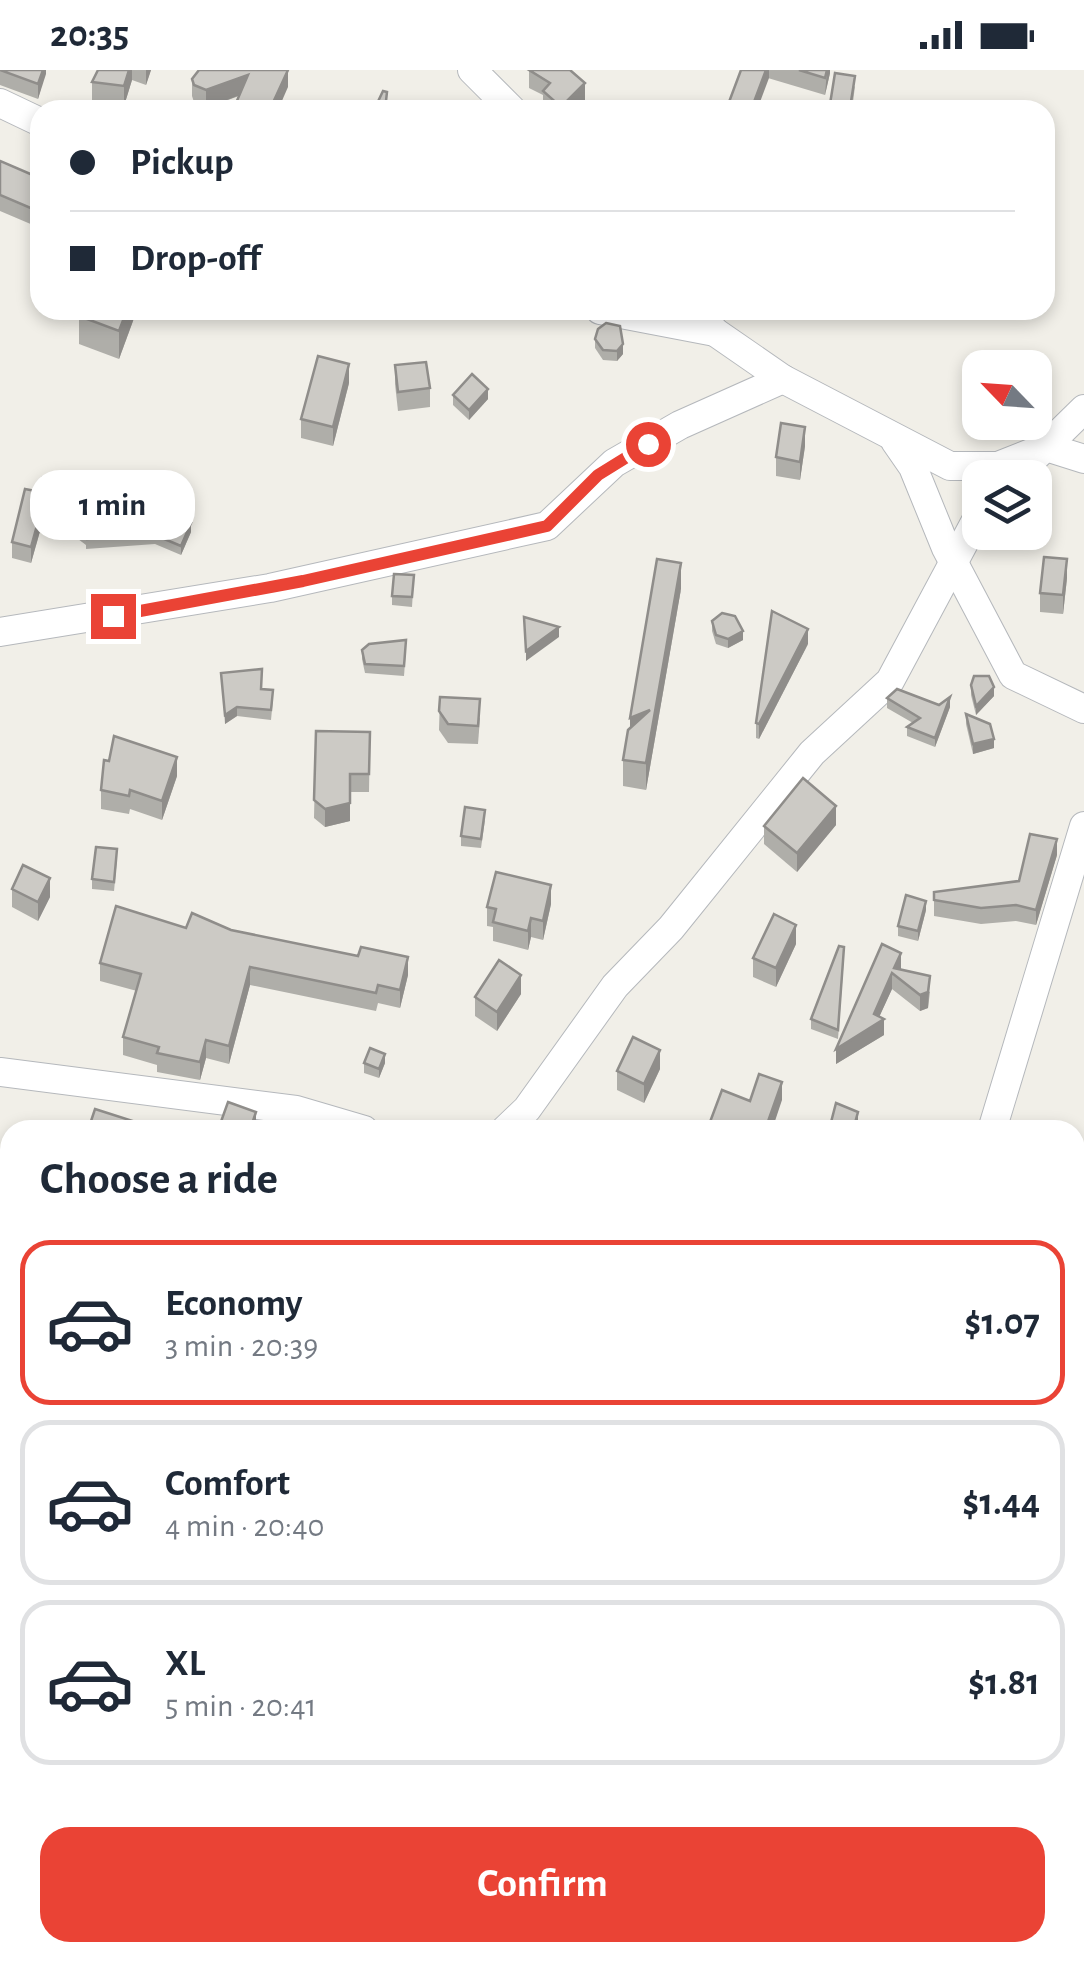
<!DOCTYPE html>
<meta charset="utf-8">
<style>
:root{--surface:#fff;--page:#f6f6f7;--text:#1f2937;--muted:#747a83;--line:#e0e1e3;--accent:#ea4335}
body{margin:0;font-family:"Alegreya Sans",sans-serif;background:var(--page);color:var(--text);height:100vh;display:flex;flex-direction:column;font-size:38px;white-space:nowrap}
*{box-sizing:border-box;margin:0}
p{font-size:32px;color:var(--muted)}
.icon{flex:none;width:55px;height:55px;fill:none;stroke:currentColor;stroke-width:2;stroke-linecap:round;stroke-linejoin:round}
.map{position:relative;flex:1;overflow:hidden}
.sheet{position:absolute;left:0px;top:1050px;width:1085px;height:842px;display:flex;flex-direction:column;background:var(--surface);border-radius:30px 30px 0 0;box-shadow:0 5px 15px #0003}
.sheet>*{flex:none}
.banner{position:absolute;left:30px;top:30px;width:1025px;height:220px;border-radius:30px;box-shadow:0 5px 15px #0003;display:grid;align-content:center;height:220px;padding:0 40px;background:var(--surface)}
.needle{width:65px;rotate:295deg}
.buttons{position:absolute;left:962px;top:280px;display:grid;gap:20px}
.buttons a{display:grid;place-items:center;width:90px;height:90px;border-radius:20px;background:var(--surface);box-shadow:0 5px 15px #0003;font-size:50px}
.end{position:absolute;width:45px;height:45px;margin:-22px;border:12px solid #ea4335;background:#fff;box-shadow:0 0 0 5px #fff}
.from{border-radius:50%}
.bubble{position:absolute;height:70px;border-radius:30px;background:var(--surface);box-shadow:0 5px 15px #0003;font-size:32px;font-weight:700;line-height:70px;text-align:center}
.banner b{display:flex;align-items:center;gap:35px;height:95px;font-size:38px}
.banner b+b{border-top:2px solid var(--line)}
.banner i{width:25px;height:25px;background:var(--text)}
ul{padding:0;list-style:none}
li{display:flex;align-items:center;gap:30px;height:165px;margin:0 20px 15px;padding:0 20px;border:5px solid var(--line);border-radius:30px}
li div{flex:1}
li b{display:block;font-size:38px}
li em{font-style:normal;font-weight:700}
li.on{border-color:var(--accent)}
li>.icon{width:90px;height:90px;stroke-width:1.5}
h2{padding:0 40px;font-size:45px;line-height:120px}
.primary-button{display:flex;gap:20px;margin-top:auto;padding:20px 40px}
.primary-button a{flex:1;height:115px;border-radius:30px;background:var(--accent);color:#fff;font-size:40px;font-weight:700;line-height:115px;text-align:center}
.status{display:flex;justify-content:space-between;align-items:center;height:70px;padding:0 50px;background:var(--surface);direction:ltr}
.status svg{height:28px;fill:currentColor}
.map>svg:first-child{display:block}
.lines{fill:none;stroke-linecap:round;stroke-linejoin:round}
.minor-casing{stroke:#b5b8bc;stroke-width:30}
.minor{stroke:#fff;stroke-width:28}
.wall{fill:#afaea9}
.shaded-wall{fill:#8f8d8a}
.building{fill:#cccac5;stroke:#8f8d8a;stroke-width:2.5}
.route{stroke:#ea4335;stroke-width:12}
</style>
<div class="status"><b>20:35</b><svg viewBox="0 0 49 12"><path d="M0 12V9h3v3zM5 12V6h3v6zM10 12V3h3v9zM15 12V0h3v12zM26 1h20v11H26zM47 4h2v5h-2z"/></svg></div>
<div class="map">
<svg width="1084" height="1891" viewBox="0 0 1084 1891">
<rect width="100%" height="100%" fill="#f1efe8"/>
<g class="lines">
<defs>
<g id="minor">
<path d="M472 0 512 40"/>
<path d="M0 33 40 52"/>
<path d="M600 240 715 262"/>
<path d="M695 240 715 262 783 309 950 396H998L1046 377 1084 389"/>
<path d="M895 371 913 397 946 478 1013 605 1084 639"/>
<path d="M1035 387 1084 339"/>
<path d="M0 562 270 518 547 456 614 393 680 355 783 309"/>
<path d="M0 1002 296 1040 364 1060"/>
<path d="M505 1060 527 1039 615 916 671 858 812 683 890 611 980 443"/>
<path d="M992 1060 1084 756"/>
<path d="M1075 1282 1084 1285"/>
<path d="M0 1287H10"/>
<path d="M0 1620 10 1626"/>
<path d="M1075 1652 1084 1655"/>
<path d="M577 1882 580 1891"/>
<path d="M808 1882 827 1891"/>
<path d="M603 1891 604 1882"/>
</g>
</defs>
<use href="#minor" class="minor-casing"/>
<use href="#minor" class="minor"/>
</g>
<g class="wall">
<path d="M0 0H46L38 29 0 15Z"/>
<path d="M98 0H151L146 15 132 10 124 36 92 32V12Z"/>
<path d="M529 0 585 30 575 40H545L543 38V25L529 18Z"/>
<path d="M741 0H830V3L825 25Z"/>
<path d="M192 9 288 17 239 26 206 38 194 32 192 26Z"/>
<path d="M855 16 852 40H830V34Z"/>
<path d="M0 91 35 106 40 95V158L0 141Z"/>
<path d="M82 240H137L119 289 79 274V246Z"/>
<path d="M346 240H368L366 249Z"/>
<path d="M595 269 623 284 617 291 603 290 595 278Z"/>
<path d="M395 295 430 318V337L398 341 395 314Z"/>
<path d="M349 313 333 376 301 368V349Z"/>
<path d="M453 325 488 329 469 350 453 335Z"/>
<path d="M805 376 800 410 776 406V387Z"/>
<path d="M44 408 112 432 97 464 191 462 181 485 155 474 86 479V475L74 466 44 417Z"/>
<path d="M46 440 31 493 12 488V472Z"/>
<path d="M414 505 412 537 392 535V526Z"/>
<path d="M1067 508 1063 544 1040 542V523Z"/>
<path d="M681 519 646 720 623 716V690L630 658Z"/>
<path d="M712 551 743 570 728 578 716 574 712 561Z"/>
<path d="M808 574 759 669 756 668V653Z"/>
<path d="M406 579 404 606 365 603 362 589V580Z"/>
<path d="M221 603 262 619 273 629 271 650 237 646 225 654Z"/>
<path d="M971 615 994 626 976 645 971 625Z"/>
<path d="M440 627 480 648 478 674 448 673 439 660Z"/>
<path d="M887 628 950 637 935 677 907 666V657L913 653 887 638Z"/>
<path d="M966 644 994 678 973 684 966 654Z"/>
<path d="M316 661 370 662 369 722H350V751L325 757 314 748Z"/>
<path d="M177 706 162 750 130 739 129 744 101 739V720Z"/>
<path d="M485 750 481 778 461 776V766Z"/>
<path d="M836 755 797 802 764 774V756Z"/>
<path d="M1057 785 1036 855 1016 851 981 854 934 846V822L1019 811Z"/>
<path d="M117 789 114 821 92 819V809Z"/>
<path d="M12 819 50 827 38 851 12 837Z"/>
<path d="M551 834 543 870 531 867 528 880 493 871V857L487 856V837Z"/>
<path d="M926 840 918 871 898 866V856Z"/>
<path d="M186 858 231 860 408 905 400 938 378 933 376 941 250 915 229 994 206 988 200 1010 157 1002V995L123 985V967L137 921 100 911V893Z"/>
<path d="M796 874 776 917 753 907V888Z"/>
<path d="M882 874 900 899 930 922 928 938 920 941 892 919 879 947 884 965 836 994Z"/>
<path d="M844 887 838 969 811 959V949Z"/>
<path d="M521 924 497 961 475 946V927Z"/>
<path d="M364 993H385L379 1008 364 1003Z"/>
<path d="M660 999 644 1033 617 1020V1001Z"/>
<path d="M10 1177V1210L0 1206V1196Z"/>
<path d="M10 1427V1469L0 1464V1450Z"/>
<path d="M10 1496V1539L4 1537 0 1546V1499L4 1501Z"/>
</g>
<g class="shaded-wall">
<path d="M43 0H46V4L38 29V14Z"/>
<path d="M129 0H132V10L124 36V16Z"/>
<path d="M146 0H151L146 15Z"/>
<path d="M288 0V17L278 40 272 35Z"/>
<path d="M766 0H769V8L757 40H751Z"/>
<path d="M827 0H830V3L825 25Z"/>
<path d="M248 5V22L206 38V20Z"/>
<path d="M585 13V30L575 40H561V37Z"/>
<path d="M127 240H137L119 289V261Z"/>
<path d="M623 274V284L617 291V281Z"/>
<path d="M349 294V313L333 376V357Z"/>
<path d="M488 319V329L469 350V340Z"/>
<path d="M805 357V376L800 410V392Z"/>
<path d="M46 423V440L31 493V477Z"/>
<path d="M112 423V432L95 469 91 467Z"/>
<path d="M191 453V462L181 485V476Z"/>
<path d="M1067 489V508L1063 544V525Z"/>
<path d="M681 493V519L646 720V693Z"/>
<path d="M559 557V567L526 591V581Z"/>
<path d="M808 559V574L759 669V654Z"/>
<path d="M743 561V570L728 578V569Z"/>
<path d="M994 617V626L976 645V636Z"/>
<path d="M950 627V637L935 677V668Z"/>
<path d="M237 637V646L225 654V645Z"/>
<path d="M650 640 630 675V648Z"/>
<path d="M994 669V678L973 684V674Z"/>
<path d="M177 687V706L162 750V731Z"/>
<path d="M350 733V751L325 757V739Z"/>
<path d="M836 736V755L797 802V783Z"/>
<path d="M1057 769V785L1036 855V840Z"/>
<path d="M50 808V827L38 851V832Z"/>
<path d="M551 815V834L543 870V851Z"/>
<path d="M926 831V840L918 871V861Z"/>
<path d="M531 848V867L528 880V861Z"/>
<path d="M796 855V874L776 917V898Z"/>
<path d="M901 883V899L897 907 894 898Z"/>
<path d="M408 887V905L400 938V920Z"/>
<path d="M250 897V915L229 994V976Z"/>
<path d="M892 903V919L876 954 884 949V965L836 994V979L874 944Z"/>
<path d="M521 905V924L497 961V942Z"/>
<path d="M930 906 928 938 920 941V925Z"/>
<path d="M206 970V988L200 1010V992Z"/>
<path d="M660 980V999L644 1033V1014Z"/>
<path d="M385 984V993L379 1008V999Z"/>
<path d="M782 1012V1030L772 1060H765Z"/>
<path d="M256 1042V1060H250Z"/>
<path d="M858 1042V1060H853Z"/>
<path d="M1084 1340V1349L1075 1375V1365Z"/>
<path d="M4 1523V1537L0 1546V1532Z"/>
<path d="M753 1882H765V1891H747Z"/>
</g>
<g class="building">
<path d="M0 0H43L38 14Z"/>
<path d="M98 0H129L124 16 92 12Z"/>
<path d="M199 0H288L272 35 283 40H233L248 5 206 20 194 15 192 9Z"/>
<path d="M529 0H570L585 13 561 37 543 21 550 13Z"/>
<path d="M741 0H766L751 40H726Z"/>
<path d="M799 0H827L825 8Z"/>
<path d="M835 3 855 6 850 38 830 34Z"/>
<path d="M383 21 387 22 385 40H374Z"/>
<path d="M0 91 35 106 40 95V142L0 125Z"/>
<path d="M82 240H127L119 261 79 246Z"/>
<path d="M606 253 620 256 623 274 617 281 603 280 595 269 598 259Z"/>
<path d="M318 286 349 294 333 357 301 349Z"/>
<path d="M426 292 430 318 398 322 395 295Z"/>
<path d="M472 304 488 319 469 340 453 325Z"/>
<path d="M781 353 805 357 800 392 776 387Z"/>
<path d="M44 408 112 423 91 467 138 446 157 449 161 440 191 453 181 476 155 465 86 469 90 468 74 457Z"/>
<path d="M25 419 46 423 31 477 12 472Z"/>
<path d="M1044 487 1067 489 1063 525 1040 523Z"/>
<path d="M657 489 681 493 646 693 623 690 628 660 650 640 630 648Z"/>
<path d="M394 504 414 505 412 527 392 526Z"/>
<path d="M772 541 808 559 759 654 756 653Z"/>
<path d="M722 543 735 546 743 561 728 569 716 565 712 551Z"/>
<path d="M524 547 559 557 526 581Z"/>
<path d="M406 570 404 596 365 594 362 580 369 574Z"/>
<path d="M262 599 261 619 273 620 271 640 237 637 225 645 221 603Z"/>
<path d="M974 606H989L994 617 976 636 971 615Z"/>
<path d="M897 619 939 635 950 627 935 668 907 657 920 648 887 628Z"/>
<path d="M440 627 480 629 478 656 448 654 439 641Z"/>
<path d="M966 644 990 654 994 669 973 674Z"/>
<path d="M316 661 370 662 369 704H350V733L325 739 314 730Z"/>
<path d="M114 666 177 687 162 731 130 720 129 726 101 720 104 690 109 691Z"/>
<path d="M803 708 836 736 797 783 764 756Z"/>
<path d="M465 737 485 740 481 769 461 766Z"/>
<path d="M1030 764 1057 769 1036 840 1016 835 981 838 934 830V822L1019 811Z"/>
<path d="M96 777 117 779 114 812 92 809Z"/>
<path d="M23 795 50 808 38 832 12 819Z"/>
<path d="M496 802 551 815 543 851 531 848 528 861 493 852 496 839 487 837Z"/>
<path d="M906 825 926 831 918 861 898 856Z"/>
<path d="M116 836 186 858 192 843 231 860 358 886 361 877 408 887 400 920 378 915 376 923 250 897 229 976 206 970 200 992 157 983 159 977 123 967 141 904 100 893Z"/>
<path d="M774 844 796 855 776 898 753 888Z"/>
<path d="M882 874 901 883 894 898 930 906 928 922 920 925 892 903 874 944 884 949 836 979Z"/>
<path d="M839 876 844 877 838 960 811 949Z"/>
<path d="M499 890 521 905 497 942 475 927Z"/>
<path d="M633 967 660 980 644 1014 617 1001Z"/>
<path d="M370 978 385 984 379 999 364 993Z"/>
<path d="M759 1004 782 1012 765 1060H707L722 1020 750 1031Z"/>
<path d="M228 1032 256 1042 250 1060H218Z"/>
<path d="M836 1033 858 1042 853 1060H829Z"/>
<path d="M95 1039 139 1053 137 1060H88Z"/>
<path d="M594 1053 609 1060H591Z"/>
<path d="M8 1177H10V1201L0 1196Z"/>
<path d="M1075 1337 1084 1340 1075 1365Z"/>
<path d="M10 1427V1459L0 1455V1450Z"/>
<path d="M10 1496V1525L4 1523 0 1532V1499L4 1501Z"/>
<path d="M208 1882H232L231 1891H207Z"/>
<path d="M719 1882H753L747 1891H714Z"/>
</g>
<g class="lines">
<path class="route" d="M113 546 303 511 547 456 598 405 648 374"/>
</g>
</svg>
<div class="buttons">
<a><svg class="needle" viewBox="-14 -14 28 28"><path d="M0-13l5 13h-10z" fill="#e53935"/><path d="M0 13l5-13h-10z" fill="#747a83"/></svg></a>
<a><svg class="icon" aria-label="layers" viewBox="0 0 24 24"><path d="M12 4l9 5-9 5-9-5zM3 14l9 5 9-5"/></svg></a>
</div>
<i class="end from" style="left:648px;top:374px"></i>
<i class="end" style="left:113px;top:546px"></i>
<div class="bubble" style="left:30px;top:400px;width:165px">1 min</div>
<div class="banner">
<b><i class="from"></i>Pickup</b>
<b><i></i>Drop-off</b>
</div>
<section class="sheet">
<h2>Choose a ride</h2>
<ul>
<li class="on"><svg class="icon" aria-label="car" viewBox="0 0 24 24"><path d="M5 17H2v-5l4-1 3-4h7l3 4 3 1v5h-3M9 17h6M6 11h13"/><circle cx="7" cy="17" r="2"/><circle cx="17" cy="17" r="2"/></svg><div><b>Economy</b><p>3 min · 20:39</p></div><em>$1.07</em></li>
<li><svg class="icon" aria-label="car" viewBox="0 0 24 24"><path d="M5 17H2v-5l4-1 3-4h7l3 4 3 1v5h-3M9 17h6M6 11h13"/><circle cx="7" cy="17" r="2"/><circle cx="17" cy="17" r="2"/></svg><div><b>Comfort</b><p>4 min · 20:40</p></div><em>$1.44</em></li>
<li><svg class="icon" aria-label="car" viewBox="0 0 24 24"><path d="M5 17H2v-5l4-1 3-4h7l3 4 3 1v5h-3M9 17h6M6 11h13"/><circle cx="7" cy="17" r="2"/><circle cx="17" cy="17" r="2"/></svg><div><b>XL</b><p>5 min · 20:41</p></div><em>$1.81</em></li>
</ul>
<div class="primary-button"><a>Confirm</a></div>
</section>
</div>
